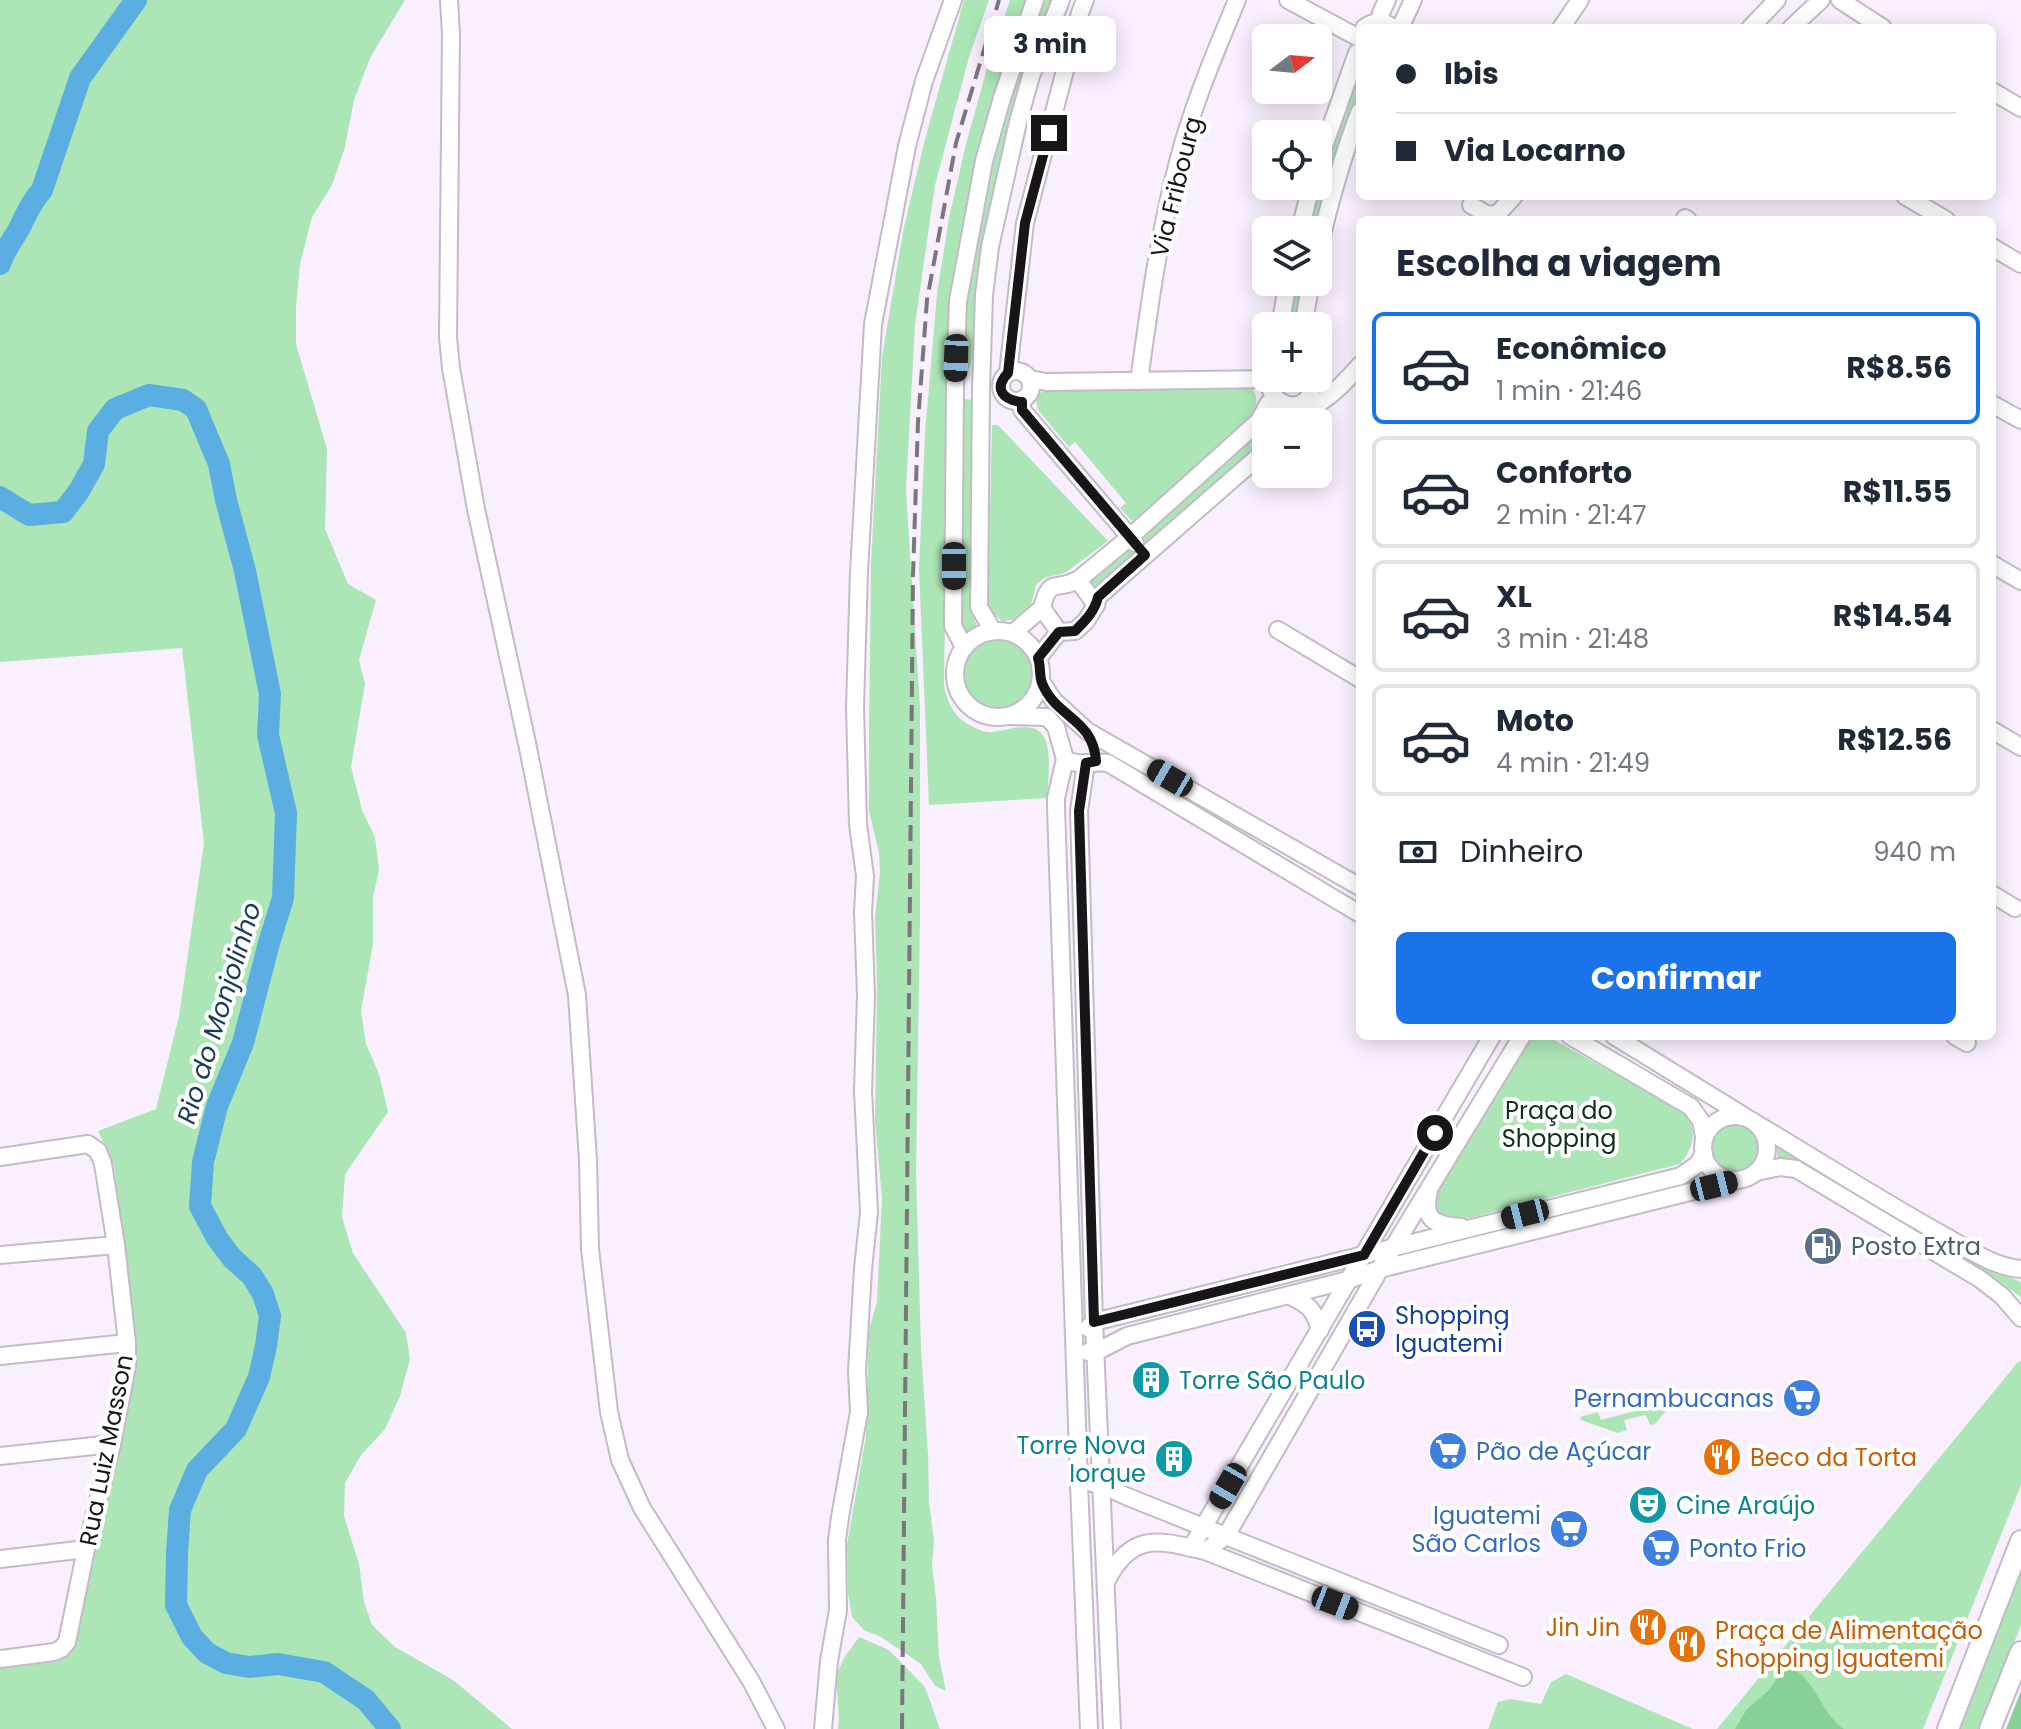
<!DOCTYPE html>
<html lang="pt">
<meta charset="utf-8">
<style>
:root{--surface:#fff;--page:#f6f6f7;--text:#1f2937;--muted:#747a83;--line:#e0e1e3;--accent:#1a73e8}
body{margin:0;font-family:Poppins,sans-serif;background:var(--page);color:var(--text);height:100vh;display:flex;flex-direction:column;font-size:30px;white-space:nowrap}
*{box-sizing:border-box;margin:0}
p{font-size:26px;color:var(--muted)}
.icon{flex:none;width:44px;height:44px;fill:none;stroke:currentColor;stroke-width:2;stroke-linecap:round;stroke-linejoin:round}
.map{position:relative;flex:1;overflow:hidden}
.drawer{position:absolute;left:1356px;top:216px;width:640px;height:824px;display:flex;flex-direction:column;background:var(--surface);border-radius:12px;box-shadow:0 4px 20px #0003}
.drawer>*{flex:none}
.top-card{position:absolute;left:1356px;top:24px;width:640px;height:176px;border-radius:12px;box-shadow:0 4px 20px #0003;display:grid;align-content:center;height:176px;padding:0 40px;background:var(--surface)}
.needle{width:52px;rotate:74deg}
.controls{position:absolute;left:1252px;top:24px;display:grid;gap:16px}
.controls a{display:grid;place-items:center;width:80px;height:80px;border-radius:12px;background:var(--surface);box-shadow:0 4px 20px #0003;font-size:40px}
.end{position:absolute;width:36px;height:36px;margin:-18px;border:10px solid #181519;background:#fff;box-shadow:0 0 0 4px #fff}
.from{border-radius:50%}
.bubble{position:absolute;height:56px;border-radius:12px;background:var(--surface);box-shadow:0 4px 20px #0003;font-size:26px;font-weight:700;line-height:56px;text-align:center}
.car{position:absolute;width:24px;height:48px;margin:-24px -12px;border-radius:10px;box-shadow:0 0 6px 2px #0007;background:linear-gradient(#222 24%,#8ab4d8 0 40%,#222 0 76%,#8ab4d8 0 86%,#222 0)}
.top-card b{display:flex;align-items:center;gap:28px;height:76px;font-size:30px}
.top-card b+b{border-top:2px solid var(--line)}
.top-card i{width:20px;height:20px;background:var(--text)}
ul{padding:0;list-style:none}
li{display:flex;align-items:center;gap:24px;height:112px;margin:0 16px 12px;padding:0 24px;border:4px solid var(--line);border-radius:12px}
li div{flex:1}
li b{display:block;font-size:30px}
li em{font-style:normal;font-weight:700}
li.selected{border-color:var(--accent)}
li>.icon{width:72px;height:72px;stroke-width:1.5}
h2{padding:0 40px;font-size:36px;line-height:96px}
.pay{display:flex;align-items:center;gap:20px;height:88px;padding:0 40px;font-size:30px}
.pay p{margin-inline-start:auto}
.cta{display:flex;gap:16px;margin-top:auto;padding:16px 40px}
.cta a{flex:1;height:92px;border-radius:12px;background:var(--accent);color:#fff;font-size:32px;font-weight:700;line-height:92px;text-align:center}
.map>svg:first-child{display:block}
.green{fill:#ace5b6}
.forest{fill:#88d196}
.lines{fill:none;stroke-linecap:round;stroke-linejoin:round}
.river{stroke:#5baee2;stroke-width:22}
.minor-casing{stroke:#c4bac8;stroke-width:20}
.major-casing{stroke:#c4bac8;stroke-width:24}
.minor{stroke:#fff;stroke-width:16}
.major{stroke:#fff;stroke-width:20}
.rail{stroke:#7b757d;stroke-width:4;stroke-dasharray:16 8;stroke-linecap:butt}
.route{stroke:#181519;stroke-width:10}
.labels{text-anchor:middle;dominant-baseline:central;stroke-width:8;stroke-linejoin:round;paint-order:stroke}
.street-label{font-size:24px;fill:#181519;stroke:#fff}
.park-label{font-size:24px;fill:#12311a;stroke:#fff}
.service-label{font-size:24px;fill:#4e5e75;stroke:#fff;text-anchor:start}
.transit-label{font-size:24px;fill:#164399;stroke:#fff;text-anchor:start}
.culture-label{font-size:24px;fill:#0d838f;stroke:#fff;text-anchor:start}
.shop-label{font-size:24px;fill:#366cbe;stroke:#fff;text-anchor:end}
.food-label{font-size:24px;fill:#c56008;stroke:#fff;text-anchor:start}
.water-label{font-size:26px;font-style:italic;fill:#193d53;stroke:#fff}
</style>
<div class="map">
<svg width="2021" height="1729" viewBox="0 0 2021 1729">
<rect width="100%" height="100%" fill="#faeffe"/>
<g class="green">
<path d="M0 0H405L371 56 354 100 345 147 332 185 312 217 300 264 296 308V344L327 449 325 529 348 584 376 600 359 660 365 684 351 767 362 810 375 837 379 870 373 897V944L361 1011 366 1044 379 1074 388 1112 345 1174 342 1217 353 1253 406 1333 410 1359 400 1396 385 1429 361 1455 345 1483 344 1516 359 1564 364 1602 372 1625 395 1647 453 1680 512 1729H0V1668L57 1662 70 1647 133 1334 114 1165 98 1131 156 1109 179 1016 204 843 182 648 0 662Z"/>
<path d="M964 0H989L969 57 935 185 915 325 906 490 920 708V916L916 1172 921 1348 928 1454 929 1501 934 1541 932 1566 936 1598 939 1657 946 1691 935 1686 921 1664 881 1637 864 1630 852 1617 848 1593 847 1545 866 1436 869 1330 877 1302 882 1198 875 1121 877 983 875 918 880 872 879 853 869 811V732L871 563 882 357 904 227 925 139Z"/>
<path d="M1010 0H1030L996 98 949 355 944 684C947 704 955 719 974 727 979 730 986 733 992 732 1006 731 1035 719 1044 737 1052 751 1048 782 1047 798L929 805 919 569 925 434 937 294 949 218 966 144 986 72Z"/>
<path d="M1041 0H1053C1030 66 1006 131 992 200 981 254 976 309 971 364L967 371 961 372 966 302 991 165 1008 101Z"/>
<path d="M1360 71V98L1350 124 1318 230H1303L1329 143 1356 74Z"/>
<path d="M1292 282H1306L1299 326H1283Z"/>
<path d="M1251 386C1259 397 1257 405 1252 417L1137 520 1132 521 1120 508 1126 503 1075 442 1069 447 1038 410 1036 401 1038 394 1050 388Z"/>
<path d="M963 399 975 400 970 611 977 625 976 629 967 634 963 632 958 610Z"/>
<path d="M992 425H998L1108 541 1065 573 1044 578 1036 585 1030 609 1018 619 1002 621 988 609Z"/>
<path d="M1266 425V441L1145 547 1143 546 1142 537 1146 533Z"/>
<path d="M1128 547 1137 548 1138 554 1094 592 1088 581Z"/>
<circle cx="998" cy="675" r="38"/>
<path d="M1531 1036H1547L1684 1112C1698 1130 1694 1148 1680 1164L1458 1221 1444 1218 1435 1208 1437 1193Z"/>
<circle cx="1735" cy="1146" r="24"/>
<path d="M1777 1142 1990 1270 2021 1282V1297L1999 1281 1799 1162 1778 1158 1777 1156Z"/>
<path d="M2021 1361V1485L1923 1729H1717L2018 1362Z"/>
<path d="M1679 1392 1680 1394 1655 1424 1650 1425 1646 1415 1624 1420 1627 1430 1618 1433 1581 1420 1580 1417 1598 1412 1601 1420 1662 1404 1660 1397Z"/>
<path d="M2021 1570V1625L1980 1729H1959Z"/>
<path d="M859 1637 889 1650 925 1687 940 1729H838L839 1718 836 1676 844 1658Z"/>
<path d="M1566 1674 1693 1729H1488L1498 1702 1510 1699 1541 1704 1551 1682Z"/>
</g>
<g class="forest">
<path d="M1791 1668C1815 1678 1821 1714 1844 1729H1735L1747 1709 1768 1691 1778 1677Z"/>
<path d="M2021 1691V1729H2006Z"/>
</g>
<g class="lines">
<g class="river">
<path d="M0 264C4 251 12 241 19 229 26 215 31 202 42 190L80 78 136 0"/>
<path d="M0 497 29 515 63 512 79 491 94 464 98 431 115 409 149 395 183 400 196 409 219 464 226 500 245 571 270 694 268 735 286 813 283 898 269 943 243 1043 217 1106 203 1162 200 1206 217 1238 232 1258 252 1276 263 1294 270 1316 266 1346 259 1377 236 1429 197 1470 180 1510 177 1553 176 1605 192 1637 207 1653 226 1663 249 1667 278 1664 324 1672 366 1700 390 1729"/>
</g>
<defs>
<g id="minor">
<path d="M449 0 451 34 448 337 451 368 476 509 527 743 577 995 588 1160 590 1249 609 1412 620 1460 642 1508 751 1681 776 1729"/>
<path d="M1288 0 1357 37"/>
<path d="M1840 0 1883 28"/>
<path d="M1380 22 1381 13 1387 0"/>
<path d="M1364 28C1374 20 1384 21 1394 28"/>
<path d="M1400 28 1413 0"/>
<path d="M1561 28 1580 0"/>
<path d="M1750 28 1777 0"/>
<path d="M1791 28 1821 0"/>
<path d="M1992 91 2021 108"/>
<path d="M1318 163 1357 53"/>
<path d="M1905 196 1946 220"/>
<path d="M1471 205 1486 214 1497 215"/>
<path d="M1685 218 1688 220"/>
<path d="M1492 220 1514 196"/>
<path d="M1300 230 1311 186"/>
<path d="M1992 247 2021 264"/>
<path d="M1318 252C1329 204 1342 157 1360 111"/>
<path d="M1280 326 1288 282"/>
<path d="M1303 326 1311 282"/>
<circle cx="1016" cy="386" r="15"/>
<path d="M1008 373 1025 223 1080 13 1085 0"/>
<path d="M1030 379 1046 382 1124 381 1270 379"/>
<path d="M1139 381C1149 308 1159 234 1178 162 1192 107 1215 53 1237 0"/>
<path d="M1271 391C1286 416 1315 407 1313 378"/>
<path d="M1307 399 1318 404C1335 393 1347 380 1360 365"/>
<path d="M1022 402V410L1135 543"/>
<path d="M1992 404 2021 420"/>
<path d="M1298 422 1307 412 1305 402"/>
<path d="M1992 564 2021 581"/>
<path d="M1078 580 1130 537 1259 421 1268 404 1275 398"/>
<path d="M1096 605 1098 597 1109 587 1266 450"/>
<path d="M1278 630 1360 679"/>
<circle cx="998" cy="674" r="43"/>
<path d="M993 631 979 607 981 389 984 295 990 247 1018 122 1031 76 1061 0"/>
<path d="M1013 633 1042 608"/>
<path d="M964 647 953 626 955 387 958 301 984 161 1002 98 1035 0"/>
<path d="M1038 658 1059 632 1075 631 1086 621 1096 605 1078 580C1054 592 1050 576 1042 608L1059 632"/>
<path d="M1041 681 1053 700 1087 731 1360 887"/>
<path d="M1007 716 1047 717 1056 727 1065 759C1078 767 1093 761 1108 763L1360 914"/>
<path d="M1992 730 2021 747"/>
<path d="M1065 759 1056 798V807L1079 1483 1089 1729"/>
<path d="M1086 763 1079 811 1094 1322 1112 1729"/>
<path d="M1992 894 2015 908"/>
<path d="M1570 1036 1691 1107 1701 1121 1704 1137"/>
<path d="M1614 1036 1744 1116"/>
<path d="M1955 1036 1967 1043"/>
<circle cx="1735" cy="1148" r="32"/>
<path d="M1757 1124C1819 1161 1880 1200 1943 1235 1967 1248 1993 1267 2021 1269"/>
<path d="M0 1157 88 1144 98 1151 103 1164 116 1245 127 1343V1366L112 1444 86 1549 67 1642 61 1649 54 1652 0 1659"/>
<path d="M1756 1172 1780 1167 1796 1169 1980 1279 2002 1296 2021 1318"/>
<path d="M1429 1191C1422 1220 1434 1225 1461 1227"/>
<path d="M0 1255 116 1245"/>
<path d="M1290 1296C1309 1305 1314 1309 1320 1330"/>
<path d="M1088 1328 1094 1322 1681 1176 1698 1164 1704 1153"/>
<path d="M1088 1352H1096L1127 1336 1348 1280 1380 1269 1738 1180"/>
<path d="M0 1356 127 1343"/>
<path d="M0 1456 112 1444"/>
<path d="M1092 1483 1100 1484 1128 1497 1499 1645"/>
<path d="M1191 1548 1492 1036"/>
<path d="M1205 1551 1226 1536 1380 1269 1522 1036"/>
<path d="M0 1559 86 1549"/>
<path d="M1106 1582C1131 1531 1159 1540 1205 1551L1523 1677"/>
<path d="M823 1729 829 1661 838 1610 837 1540 840 1517 859 1412 857 1371 863 1269 869 1212 863 1091 866 995 863 912 865 876 858 824 855 707 859 572 873 324 907 146 924 81 953 0"/>
</g>
<g id="major">
<path d="M1948 1729 2021 1541"/>
<path d="M1990 1729 2021 1652"/>
</g>
</defs>
<use href="#minor" class="minor-casing"/>
<use href="#major" class="major-casing"/>
<use href="#minor" class="minor"/>
<use href="#major" class="major"/>
<path class="rail" d="M902 1729 913 575 918 422 927 300 956 143 999 0"/>
</g>
<g class="lines">
<path class="route" d="M1049 133 1025 223 1008 373C993 389 1003 400 1022 402V410L1145 555 1098 597C1095 611 1085 621 1075 631L1059 632 1038 658C1041 666 1039 676 1042 683 1056 718 1093 718 1096 761L1086 763 1079 811 1094 1322 1364 1255 1435 1133"/>
</g>
<defs>
<symbol id="fuel-disc" viewBox="-11 -11 22 22"><circle r="9.5" fill="#5c6f8a" stroke="#fff"/><path d="M-5.5-6h7V0h2V4h1.3V-2.5L3-4.5l.8-.8L6-3V5H2.5V1h-1V6h-7ZM-4.2-4.7v3.2H.2V-4.7Z" fill="#fff"/></symbol>
<symbol id="bus-disc" viewBox="-11 -11 22 22"><circle r="9.5" fill="#1a4fb4" stroke="#fff"/><path d="M-5-6H5V4H4V6H2V4H-2V6H-4V4H-5ZM-3.5-4V0h7V-4ZM-3.5 1.2v1.5H-2V1.2ZM2 1.2v1.5H3.5V1.2Z" fill="#fff"/></symbol>
<symbol id="building-disc" viewBox="-11 -11 22 22"><circle r="9.5" fill="#0f9aa8" stroke="#fff"/><path d="M-4-6H4V6H1V3H-1V6H-4ZM-2.5-4.3h1.7v1.8h-1.7ZM.8-4.3h1.7v1.8H.8ZM-2.5-1h1.7V.8h-1.7ZM.8-1h1.7V.8H.8Z" fill="#fff"/></symbol>
<symbol id="supermarket-disc" viewBox="-11 -11 22 22"><circle r="9.5" fill="#3f7fe0" stroke="#fff"/><path d="M-6-5.5h2.5l.6 2H6L4.5 2H-2.5L-4.4-4H-6ZM-1.5 3.2a1.3 1.3 0 1 0 .1 0ZM3 3.2a1.3 1.3 0 1 0 .1 0Z" fill="#fff"/></symbol>
<symbol id="restaurant-disc" viewBox="-11 -11 22 22"><circle r="9.5" fill="#e8710a" stroke="#fff"/><path d="M-5-6h1v4h1v-4h1v4h1v-4h1v5L-1.5 .5V6h-2V.5L-5-1ZM5-6V6H3V1.5H1.5Q1.5-4 5-6Z" fill="#fff"/></symbol>
<symbol id="theatre-disc" viewBox="-11 -11 22 22"><circle r="9.5" fill="#0f9aa8" stroke="#fff"/><path d="M-5-5.5Q0-4 5-5.5V0Q5 5 0 6Q-5 5-5 0ZM-3.3-2.5H-1v1.5H-3.3ZM1-2.5H3.3v1.5H1ZM-2.8 1Q0 5.5 2.8 1Z" fill="#fff"/></symbol>
</defs>
<g fill-rule="evenodd">
<use href="#fuel-disc" x="1801" y="1224" width="44" height="44"/>
<use href="#bus-disc" x="1345" y="1307" width="44" height="44"/>
<use href="#building-disc" x="1129" y="1358" width="44" height="44"/>
<use href="#supermarket-disc" x="1780" y="1376" width="44" height="44"/>
<use href="#supermarket-disc" x="1426" y="1429" width="44" height="44"/>
<use href="#restaurant-disc" x="1700" y="1435" width="44" height="44"/>
<use href="#building-disc" x="1152" y="1437" width="44" height="44"/>
<use href="#theatre-disc" x="1626" y="1483" width="44" height="44"/>
<use href="#supermarket-disc" x="1547" y="1507" width="44" height="44"/>
<use href="#supermarket-disc" x="1639" y="1526" width="44" height="44"/>
<use href="#restaurant-disc" x="1626" y="1605" width="44" height="44"/>
<use href="#restaurant-disc" x="1665" y="1622" width="44" height="44"/>
</g>
<g class="labels">
<g class="street-label">
<text transform="translate(1176 187) rotate(-76)">Via Fribourg</text>
<text transform="translate(106 1450) rotate(-79)">Rua Luiz Masson</text>
</g>
<g class="park-label">
<text x="1559" y="1110">Praça do<tspan x="1559" dy="28">Shopping</tspan></text>
</g>
<g class="service-label">
<text x="1851" y="1246">Posto Extra</text>
</g>
<g class="transit-label">
<text x="1395" y="1315">Shopping<tspan x="1395" dy="28">Iguatemi</tspan></text>
</g>
<g class="culture-label">
<text x="1179" y="1380">Torre São Paulo</text>
<text x="1146" y="1445" text-anchor="end">Torre Nova<tspan x="1146" dy="28">Iorque</tspan></text>
<text x="1676" y="1505">Cine Araújo</text>
</g>
<g class="shop-label">
<text x="1774" y="1398">Pernambucanas</text>
<text x="1476" y="1451" text-anchor="start">Pão de Açúcar</text>
<text x="1541" y="1515">Iguatemi<tspan x="1541" dy="28">São Carlos</tspan></text>
<text x="1689" y="1548" text-anchor="start">Ponto Frio</text>
</g>
<g class="food-label">
<text x="1750" y="1457">Beco da Torta</text>
<text x="1620" y="1627" text-anchor="end">Jin Jin</text>
<text x="1715" y="1630">Praça de Alimentação<tspan x="1715" dy="28">Shopping Iguatemi</tspan></text>
</g>
<g class="water-label">
<text transform="translate(219 1013) rotate(-73)">Rio do Monjolinho</text>
</g>
</g>
</svg>
<div class="controls">
<a><svg class="needle" viewBox="-14 -14 28 28"><path d="M0-13l5 13h-10z" fill="#e53935"/><path d="M0 13l5-13h-10z" fill="#747a83"/></svg></a>
<a><svg class="icon" aria-label="locate" viewBox="0 0 24 24"><circle cx="12" cy="12" r="6"/><path d="M12 2v4M12 18v4M2 12h4M18 12h4"/></svg></a>
<a><svg class="icon" aria-label="layers" viewBox="0 0 24 24"><path d="M12 4l9 5-9 5-9-5zM3 14l9 5 9-5"/></svg></a>
<a>+</a>
<a>−</a>
</div>
<i class="end from" style="left:1435px;top:1133px"></i>
<i class="end" style="left:1049px;top:133px"></i>
<div class="bubble" style="left:984px;top:16px;width:132px">3 min</div>
<i class="car" style="left:956px;top:358px;rotate:182deg"></i>
<i class="car" style="left:954px;top:566px;rotate:180deg"></i>
<i class="car" style="left:1170px;top:778px;rotate:300deg"></i>
<i class="car" style="left:1714px;top:1186px;rotate:76deg"></i>
<i class="car" style="left:1525px;top:1214px;rotate:256deg"></i>
<i class="car" style="left:1228px;top:1486px;rotate:210deg"></i>
<i class="car" style="left:1335px;top:1603px;rotate:111deg"></i>
<div class="top-card">
<b><i class="from"></i>Ibis</b>
<b><i></i>Via Locarno</b>
</div>
<section class="drawer">
<h2>Escolha a viagem</h2>
<ul>
<li class="selected"><svg class="icon" aria-label="car" viewBox="0 0 24 24"><path d="M5 17H2v-5l4-1 3-4h7l3 4 3 1v5h-3M9 17h6M6 11h13"/><circle cx="7" cy="17" r="2"/><circle cx="17" cy="17" r="2"/></svg><div><b>Econômico</b><p>1 min · 21:46</p></div><em>R$8.56</em></li>
<li><svg class="icon" aria-label="car" viewBox="0 0 24 24"><path d="M5 17H2v-5l4-1 3-4h7l3 4 3 1v5h-3M9 17h6M6 11h13"/><circle cx="7" cy="17" r="2"/><circle cx="17" cy="17" r="2"/></svg><div><b>Conforto</b><p>2 min · 21:47</p></div><em>R$11.55</em></li>
<li><svg class="icon" aria-label="car" viewBox="0 0 24 24"><path d="M5 17H2v-5l4-1 3-4h7l3 4 3 1v5h-3M9 17h6M6 11h13"/><circle cx="7" cy="17" r="2"/><circle cx="17" cy="17" r="2"/></svg><div><b>XL</b><p>3 min · 21:48</p></div><em>R$14.54</em></li>
<li><svg class="icon" aria-label="car" viewBox="0 0 24 24"><path d="M5 17H2v-5l4-1 3-4h7l3 4 3 1v5h-3M9 17h6M6 11h13"/><circle cx="7" cy="17" r="2"/><circle cx="17" cy="17" r="2"/></svg><div><b>Moto</b><p>4 min · 21:49</p></div><em>R$12.56</em></li>
</ul>
<div class="pay"><svg class="icon" aria-label="cash" viewBox="0 0 24 24"><path d="M3 7h18v10H3z"/><circle cx="12" cy="12" r="2"/></svg>Dinheiro<p>940 m</p></div>
<div class="cta"><a>Confirmar</a></div>
</section>
</div>
